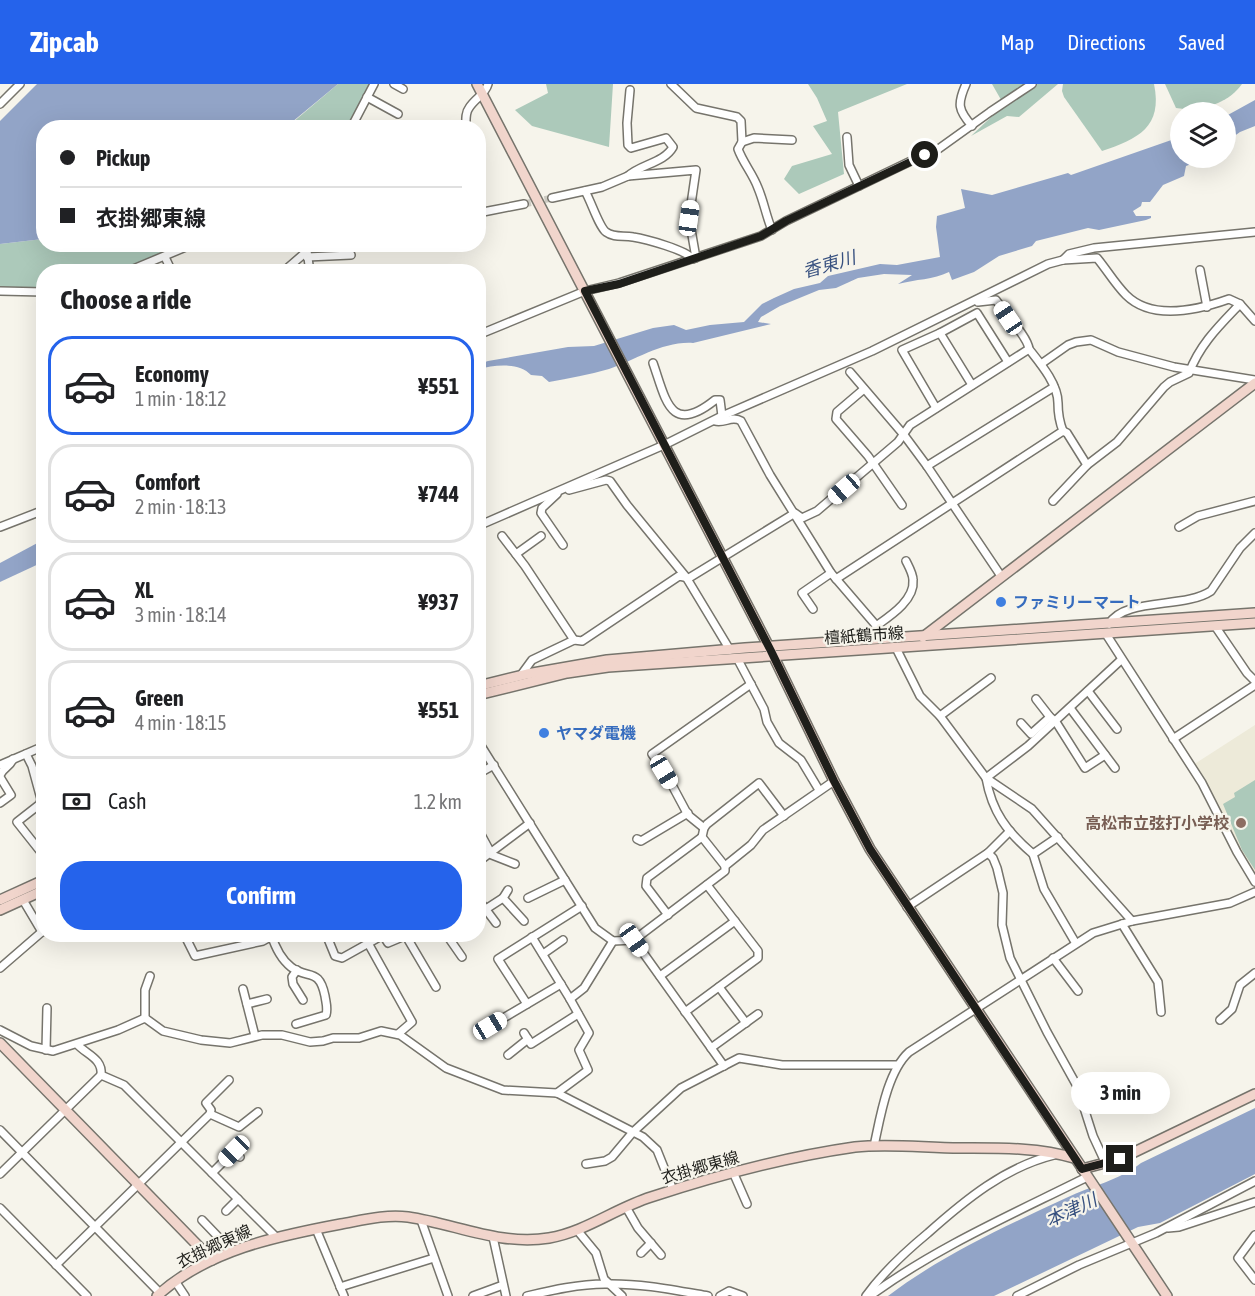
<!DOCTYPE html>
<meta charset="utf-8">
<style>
:root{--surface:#fff;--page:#f6f6f6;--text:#202124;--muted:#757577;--line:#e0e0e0;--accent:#2563eb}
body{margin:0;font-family:"Asap Condensed","Noto Sans JP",sans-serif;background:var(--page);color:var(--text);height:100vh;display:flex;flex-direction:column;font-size:22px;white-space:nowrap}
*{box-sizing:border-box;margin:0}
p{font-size:20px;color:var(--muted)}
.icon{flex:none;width:33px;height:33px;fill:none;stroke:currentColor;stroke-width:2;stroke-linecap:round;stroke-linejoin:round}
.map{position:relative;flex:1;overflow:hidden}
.details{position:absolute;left:36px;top:180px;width:450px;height:678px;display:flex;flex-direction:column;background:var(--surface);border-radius:24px;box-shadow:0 6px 24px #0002}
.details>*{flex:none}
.hud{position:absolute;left:36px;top:36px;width:450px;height:132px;border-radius:24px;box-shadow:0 6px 24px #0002;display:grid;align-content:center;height:132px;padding:0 24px;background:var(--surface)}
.tools{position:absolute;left:1170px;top:18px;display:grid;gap:12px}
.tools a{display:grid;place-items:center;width:66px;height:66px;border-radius:50%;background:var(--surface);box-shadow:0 6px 24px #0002;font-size:30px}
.end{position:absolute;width:27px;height:27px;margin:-14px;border:8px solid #1e1e1a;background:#fff;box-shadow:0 0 0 3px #fff}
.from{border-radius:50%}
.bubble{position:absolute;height:42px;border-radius:21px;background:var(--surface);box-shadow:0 6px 24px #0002;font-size:20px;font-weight:700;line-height:42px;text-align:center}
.car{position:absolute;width:18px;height:36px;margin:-18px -9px;border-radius:8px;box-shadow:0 0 4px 2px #0007;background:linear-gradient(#fff 24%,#345 0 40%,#fff 0 76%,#345 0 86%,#fff 0)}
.hud b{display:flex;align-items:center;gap:21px;height:57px;font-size:22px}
.hud b+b{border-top:2px solid var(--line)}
.hud i{width:15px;height:15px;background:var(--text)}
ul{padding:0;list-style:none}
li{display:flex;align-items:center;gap:18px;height:99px;margin:0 12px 9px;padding:0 12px;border:3px solid var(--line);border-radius:24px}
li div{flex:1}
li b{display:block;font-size:22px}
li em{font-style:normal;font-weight:700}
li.on{border-color:var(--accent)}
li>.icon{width:54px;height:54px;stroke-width:1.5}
h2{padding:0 24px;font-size:27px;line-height:72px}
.pay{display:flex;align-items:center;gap:15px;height:66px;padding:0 24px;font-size:22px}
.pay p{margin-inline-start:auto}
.primary-button{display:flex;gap:12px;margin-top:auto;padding:12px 24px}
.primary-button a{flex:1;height:69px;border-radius:24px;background:var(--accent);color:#fff;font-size:24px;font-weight:700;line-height:69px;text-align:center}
header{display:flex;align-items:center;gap:36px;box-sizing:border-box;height:84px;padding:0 30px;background:var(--accent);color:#fff}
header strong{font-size:28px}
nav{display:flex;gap:33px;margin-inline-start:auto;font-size:21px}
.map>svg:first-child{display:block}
.built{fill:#edead9}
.green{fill:#acc9ba}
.water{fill:#92a4c7}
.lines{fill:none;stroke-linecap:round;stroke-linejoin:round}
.street-tunnel{stroke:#cbc9c1;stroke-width:7;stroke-dasharray:7 3.5;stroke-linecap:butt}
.street-casing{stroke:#76746c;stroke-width:10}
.secondary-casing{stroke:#76746c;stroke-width:12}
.street{stroke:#fff;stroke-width:7}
.secondary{stroke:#f1d5cc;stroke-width:9}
.route{stroke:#1e1e1a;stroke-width:8}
.shop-dot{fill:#3f7fe0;stroke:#f6f4eb;stroke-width:2}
.education-dot{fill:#8d6e63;stroke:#f6f4eb;stroke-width:2}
.labels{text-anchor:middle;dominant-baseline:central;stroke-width:4.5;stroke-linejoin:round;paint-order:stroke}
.shop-label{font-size:16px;font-weight:bold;fill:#366cbe;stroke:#f6f4eb;text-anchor:start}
.street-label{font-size:16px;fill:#1e1e1a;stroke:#f6f4eb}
.education-label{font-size:16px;font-weight:bold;fill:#785e54;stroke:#f6f4eb;text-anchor:end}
.water-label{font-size:18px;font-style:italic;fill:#37507f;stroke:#f6f4eb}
</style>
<header>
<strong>Zipcab</strong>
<nav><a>Map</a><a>Directions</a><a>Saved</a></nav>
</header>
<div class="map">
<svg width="1255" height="1212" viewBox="0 0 1255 1212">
<rect width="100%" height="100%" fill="#f6f4eb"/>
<path class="built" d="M1255 641V793L1239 766 1213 711 1193 681Z"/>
<g class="green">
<path d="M338 0H372L359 27 348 43 286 44Z"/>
<path d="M546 0H613L609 63 532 42 515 26 548 9Z"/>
<path d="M808 0H907L838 28 844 90 799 110 784 95 792 82 832 70 813 42 827 37 817 14Z"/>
<path d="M992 0H1058L1019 33 1007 32 971 52 1004 21Z"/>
<path d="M1063 0H1154C1163 43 1138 55 1102 67L1064 13 1062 7Z"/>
<path d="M1165 0H1242C1228 20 1200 28 1176 24Z"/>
<path d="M43 155 44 160 186 161 119 187 44 188 43 206 0 205V160Z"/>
<path d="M1255 696V786L1242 766 1223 720 1235 713 1234 709Z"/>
</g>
<g class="water">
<path d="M37 0H338L286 43 44 44 43 155 0 160V37Z"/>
<path d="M1255 16V42L1240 48 1226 58V32Z"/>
<path d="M1180 53V74H1208L1186 82 1184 92 1163 101 1150 118H1142L1141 122 1133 127 1136 132H1151V134L1146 136 1099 146 1088 144 1036 157 1032 162 999 172 974 188 952 196 949 188C933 196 916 195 898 200L912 191 884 190 858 194 836 204 819 206 780 222 761 233 758 238 771 240 693 259C663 257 636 276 609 285 589 291 569 294 549 298L542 292 531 291C519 278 494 281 479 285V280L488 277 568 263 594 262 653 244 674 241 686 246 710 241 744 238 762 220 774 214 794 205 820 199 828 192 880 180 897 181 940 173 936 143 937 132 965 124 961 105 992 111 1068 89 1071 91Z"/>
<path d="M43 456V478L0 498V479Z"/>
<path d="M1255 1024V1090L1160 1139 1138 1143 994 1212H888C942 1171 1006 1142 1066 1114 1093 1101 1118 1097 1141 1079Z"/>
</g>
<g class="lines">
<path class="street-tunnel" d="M524 120 552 114"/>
<defs>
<g id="street">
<path d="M394 0 403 5"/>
<path d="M671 0 696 24 737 33 741 37 742 58 738 65C743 79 753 90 758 104 764 118 766 132 772 146"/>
<path d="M966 0C957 20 958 26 972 42"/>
<path d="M367 13 398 30"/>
<path d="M0 20 20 0"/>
<path d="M351 44 374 0"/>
<path d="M466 44C466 37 465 29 469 24 475 14 485 11 488 0"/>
<path d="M847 53 849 81 859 102"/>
<path d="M742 58 754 54 792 56"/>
<path d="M628 92C641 80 664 79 673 63L666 54 631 64 628 61 627 39 630 6"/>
<path d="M585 107C591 117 599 143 606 148 614 154 624 151 633 153 646 155 686 166 693 175"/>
<path d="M552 114 602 103 628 92 696 86 689 134 696 174"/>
<path d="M478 129 524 120"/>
<path d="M306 160 310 188"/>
<path d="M165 173 172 188"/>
<path d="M307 173 351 171"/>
<path d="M1063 176 1069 170 1094 164 1255 148"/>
<path d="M1200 186 1207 223"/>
<path d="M126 188 193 160"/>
<path d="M283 188 306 168"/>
<path d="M0 207 44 208"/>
<path d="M978 218 996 216C1004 228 1028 253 1029 265"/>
<path d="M940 249 972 301"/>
<path d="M478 251 585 207 619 199 761 152 786 137 913 76 937 66 990 28 1032 0"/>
<path d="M653 279C666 316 670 352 715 316H720L722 332"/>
<path d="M1041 280 1068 261 1076 258 1091 256 1118 268 1174 283 1255 296"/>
<path d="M850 288 904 351 927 382 1001 492"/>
<path d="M864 305 837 328 836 335 868 372 902 421"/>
<path d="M936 324 902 266 940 249 977 229 1008 278"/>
<path d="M715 337C724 340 732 331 741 337L770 391 831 489 880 546 885 555"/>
<path d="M1087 381 1117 358 1164 303 1170 298 1189 289C1200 260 1219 242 1240 220"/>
<path d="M927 382 1054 303"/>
<path d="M569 406 606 396 610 397 627 421 686 493 730 566"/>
<path d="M557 410 542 424 541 429 563 461"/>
<path d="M1053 417 1087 381 1067 349 1063 347"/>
<path d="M478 442 664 361 722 332 872 267 1048 180 1063 176 1097 174C1107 186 1115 200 1126 211 1152 237 1198 226 1229 215L1240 220 1255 237"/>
<path d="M0 443 44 426"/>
<path d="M1179 443 1198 432 1255 417"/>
<path d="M502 452 525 482 574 556"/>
<path d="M516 470 541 452"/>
<path d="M813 525 802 509 831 489"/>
<path d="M1109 540C1125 513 1184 525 1211 507L1240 464 1255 449"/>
<path d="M876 542C890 532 915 516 913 496 913 490 909 483 906 477"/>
<path d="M1215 542 1247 589 1255 597"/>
<path d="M1106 550 1202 699 1237 768 1255 798"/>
<path d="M896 564 920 612 940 632 986 694 1032 725 1132 837"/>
<path d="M737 574 764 625 767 638 779 659 801 676 819 706"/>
<path d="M521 591 532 576 574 556 582 557 679 492 689 494 795 429 802 434 817 427 898 358 910 341 1029 265C1040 279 1058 300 1058 319 1058 330 1059 337 1063 347L836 495"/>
<path d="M1088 607 1117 645"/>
<path d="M1036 615 1050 633 1056 638 1085 684 1105 671"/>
<path d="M1070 624 1115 684"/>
<path d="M940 632 991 594"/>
<path d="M1021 639 1031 650 1050 633"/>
<path d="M1173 655 1255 601"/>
<path d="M478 657 595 844 613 857 634 856 724 982"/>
<path d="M26 670 32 682 41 715 40 720 17 738 44 772"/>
<path d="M0 681 44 662"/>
<path d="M478 690 494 681"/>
<path d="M0 691C3 684 10 683 13 675"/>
<path d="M0 693 11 711 0 719"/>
<path d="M704 744 688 731 665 688 652 670 751 600"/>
<path d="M478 745 492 771 515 780"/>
<path d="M1058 753 1033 770 1044 805 1075 858"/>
<path d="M637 755 641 757 688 729"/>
<path d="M988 769 993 774 997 784 1003 809 1002 841 1010 874 1047 948 1077 1002 1093 1052 1106 1080"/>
<path d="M1033 770C1007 748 992 728 986 694L1028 662 1121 576"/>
<path d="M478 778 530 739"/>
<path d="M725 782 702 753 704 744 707 740 759 699 784 732"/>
<path d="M503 814 524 837"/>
<path d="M528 814 565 796"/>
<path d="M478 815 496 839"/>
<path d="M23 816 42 848"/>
<path d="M907 823 988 769 1010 747"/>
<path d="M486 825 503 814 508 806"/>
<path d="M668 831 646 802 647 794 702 753"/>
<path d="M1122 840 1158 898 1161 928"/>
<path d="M184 850 195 872 263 857 272 852"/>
<path d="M271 850C275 863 281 875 291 883 308 896 319 883 325 912 326 919 328 924 326 931L296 940"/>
<path d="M326 850 335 872 342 874 385 850"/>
<path d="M446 850 462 873"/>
<path d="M383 851 388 859 407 851"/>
<path d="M406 852 436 903"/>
<path d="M532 853 570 915"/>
<path d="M634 856 725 787V782L751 761 763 746 834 697"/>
<path d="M368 859 412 938 398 950"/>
<path d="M543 870 563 856"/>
<path d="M1053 874 1078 907"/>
<path d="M0 884 44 846"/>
<path d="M297 886 292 893 293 900 303 916"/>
<path d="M660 892 735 837"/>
<path d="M719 903 746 939"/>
<path d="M243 905 255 952"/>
<path d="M247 920 267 915"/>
<path d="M527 920 498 875 582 822"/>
<path d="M685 928 758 874V867L707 801"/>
<path d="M145 934V906L150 892"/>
<path d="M1220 936 1232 925 1240 901 1255 889"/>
<path d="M490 942 561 900"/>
<path d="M0 946 31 962 53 967 118 946 145 934 163 947 201 956 230 959 262 951H282L310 958 323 957 333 954H359L381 947 400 951 446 984 503 1006 557 1009 643 1053 657 1066 673 1106"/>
<path d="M524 949 531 960 578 930"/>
<path d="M77 960C85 970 103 974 101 991"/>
<path d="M711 964 758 930"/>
<path d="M46 966 47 924"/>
<path d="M508 971 528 955"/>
<path d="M557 1009 588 986 579 966 589 949 570 915 584 904 613 857"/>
<path d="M210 1030 239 1043 258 1028"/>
<path d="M0 1046 160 1209"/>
<path d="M874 1062C880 1035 887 988 909 968L1093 849 1132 837 1230 819 1255 808"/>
<path d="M586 1080 605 1077 612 1073 633 1048 681 1004 739 974 782 981H897"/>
<path d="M733 1088 747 1120"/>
<path d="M212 1089 234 1067 240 1073"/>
<path d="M0 1090 101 991 124 1001 276 1153"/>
<path d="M626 1123 638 1144 661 1171"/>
<path d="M0 1124 87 1212"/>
<path d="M226 1127 238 1115"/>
<path d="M202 1136 226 1161 229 1169"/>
<path d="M421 1136 448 1212"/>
<path d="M1168 1144 1179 1143 1255 1118"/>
<path d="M316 1145 344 1212"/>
<path d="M577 1146 596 1169 604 1195 622 1212"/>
<path d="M1255 1151 1238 1174 1255 1196"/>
<path d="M493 1153 506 1212"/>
<path d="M641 1169 651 1159"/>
<path d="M56 1181 210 1030 211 1026 206 1019 229 996"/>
<path d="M175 1197 185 1212"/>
<path d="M340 1203 434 1174"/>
<path d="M473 1212 503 1201"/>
<path d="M527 1212C553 1206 579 1200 605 1200 640 1199 674 1206 708 1212"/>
<path d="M720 1212 729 1207 743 1212"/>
<path d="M866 1212C884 1187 905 1168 928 1149 965 1116 1005 1083 1054 1071"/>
<path d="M870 1212C937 1163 1013 1130 1087 1093"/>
<path d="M1017 1212 1079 1181 1156 1149 1255 1097"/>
</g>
<g id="secondary">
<path d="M477 0 769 563 834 697 870 765 1167 1212"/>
<path d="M923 553 1255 299"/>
<path d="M478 602 527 590 607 576 745 564 1255 529"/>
<path d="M478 611 567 589 608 583 1255 539"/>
<path d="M0 816 44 796"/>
<path d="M0 826 44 806"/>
<path d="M0 959 212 1176"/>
<path d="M1082 1085 1120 1075 1255 1010"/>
<path d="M157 1212C207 1166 277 1152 341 1140 363 1136 386 1130 408 1133 456 1140 500 1162 549 1154 585 1148 616 1124 651 1113 718 1091 785 1073 855 1063 889 1059 926 1064 960 1064 998 1064 1038 1063 1074 1074"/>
</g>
</defs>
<use href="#street" class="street-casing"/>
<use href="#secondary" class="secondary-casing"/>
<use href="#street" class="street"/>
<use href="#secondary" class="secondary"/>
</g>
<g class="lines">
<path class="route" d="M925 71 786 137 761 152 619 200 585 207 771 567 834 697 870 765 1082 1085 1120 1075"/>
</g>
<g class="shop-dot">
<circle cx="1001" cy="518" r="6"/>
<circle cx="544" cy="649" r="6"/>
</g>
<circle class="education-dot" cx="1241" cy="739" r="6"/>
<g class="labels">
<g class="shop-label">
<text x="1013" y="518">ファミリーマート</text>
<text x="556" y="649">ヤマダ電機</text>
</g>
<g class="street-label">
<text transform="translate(864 551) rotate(-4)">檀紙鶴市線</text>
<text transform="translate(700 1083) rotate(-16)">衣掛郷東線</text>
<text transform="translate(214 1162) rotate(-25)">衣掛郷東線</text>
</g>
<g class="education-label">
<text x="1229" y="739">高松市立弦打小学校</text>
</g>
<g class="water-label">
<text transform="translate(829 180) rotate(-16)">香東川</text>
<text transform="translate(1071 1126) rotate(-25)">本津川</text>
</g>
</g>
</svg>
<div class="tools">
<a><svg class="icon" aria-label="layers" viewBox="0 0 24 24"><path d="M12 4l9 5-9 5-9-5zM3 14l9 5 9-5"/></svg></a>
</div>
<i class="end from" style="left:925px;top:71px"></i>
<i class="end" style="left:1120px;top:1075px"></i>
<div class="bubble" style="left:1071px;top:988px;width:99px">3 min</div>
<i class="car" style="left:689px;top:134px;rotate:8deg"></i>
<i class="car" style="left:1008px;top:234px;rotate:326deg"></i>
<i class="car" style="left:844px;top:405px;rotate:229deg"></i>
<i class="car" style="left:664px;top:688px;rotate:149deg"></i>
<i class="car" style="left:634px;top:856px;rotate:145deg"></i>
<i class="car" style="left:490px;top:942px;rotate:59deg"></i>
<i class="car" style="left:234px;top:1067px;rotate:225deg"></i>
<div class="hud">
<b><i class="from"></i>Pickup</b>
<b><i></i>衣掛郷東線</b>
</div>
<section class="details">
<h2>Choose a ride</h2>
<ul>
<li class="on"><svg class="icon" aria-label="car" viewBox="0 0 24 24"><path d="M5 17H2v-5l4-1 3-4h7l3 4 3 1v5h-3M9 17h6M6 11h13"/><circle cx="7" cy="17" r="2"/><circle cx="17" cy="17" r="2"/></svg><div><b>Economy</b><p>1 min · 18:12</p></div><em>¥551</em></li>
<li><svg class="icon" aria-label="car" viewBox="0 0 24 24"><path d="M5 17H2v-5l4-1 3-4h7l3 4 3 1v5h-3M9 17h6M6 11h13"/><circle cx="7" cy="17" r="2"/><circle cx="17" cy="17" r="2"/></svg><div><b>Comfort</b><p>2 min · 18:13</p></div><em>¥744</em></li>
<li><svg class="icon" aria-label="car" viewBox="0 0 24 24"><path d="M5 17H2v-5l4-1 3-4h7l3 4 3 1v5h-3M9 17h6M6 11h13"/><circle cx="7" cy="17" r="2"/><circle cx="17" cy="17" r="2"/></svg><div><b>XL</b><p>3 min · 18:14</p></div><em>¥937</em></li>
<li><svg class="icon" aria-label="car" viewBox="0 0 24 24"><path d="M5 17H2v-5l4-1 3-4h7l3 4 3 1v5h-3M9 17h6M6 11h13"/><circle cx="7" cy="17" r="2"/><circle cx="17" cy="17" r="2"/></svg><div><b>Green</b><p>4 min · 18:15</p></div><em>¥551</em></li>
</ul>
<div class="pay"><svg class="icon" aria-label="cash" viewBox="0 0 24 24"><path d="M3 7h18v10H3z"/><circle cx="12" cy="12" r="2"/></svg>Cash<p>1.2 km</p></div>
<div class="primary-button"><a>Confirm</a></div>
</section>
</div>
